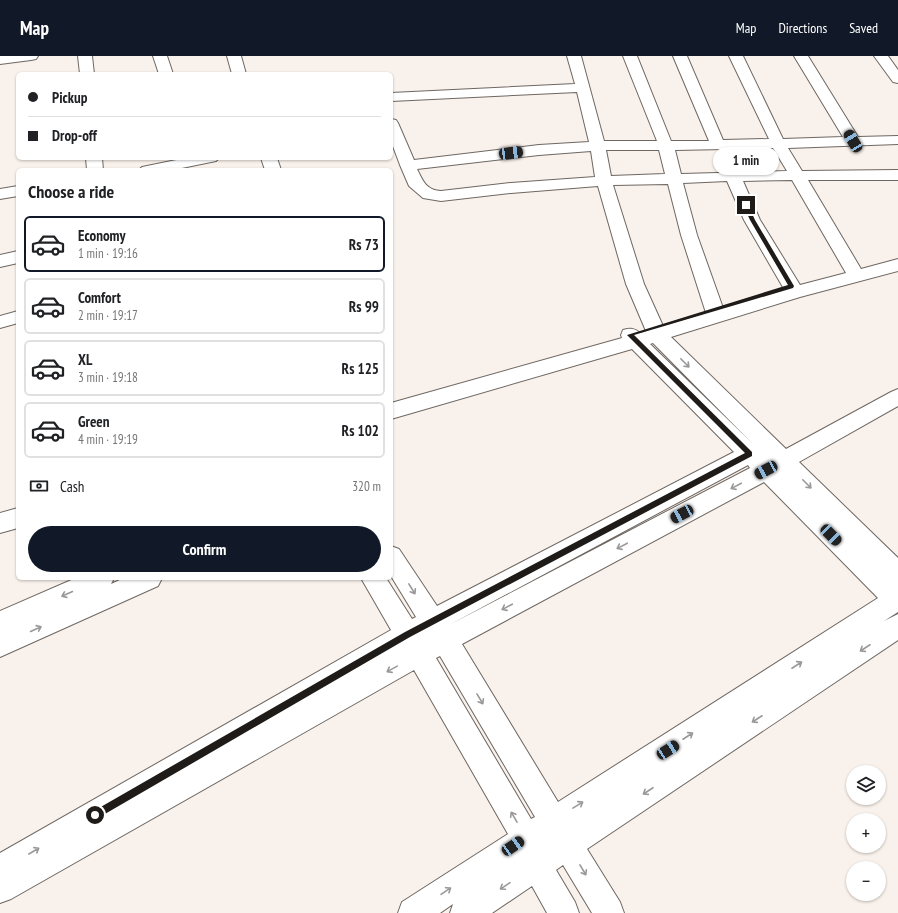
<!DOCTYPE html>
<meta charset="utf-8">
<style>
:root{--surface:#fff;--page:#f6f6f6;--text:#202124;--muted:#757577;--line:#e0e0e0;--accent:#111827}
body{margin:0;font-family:"PT Sans Narrow",sans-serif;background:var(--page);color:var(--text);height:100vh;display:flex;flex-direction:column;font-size:15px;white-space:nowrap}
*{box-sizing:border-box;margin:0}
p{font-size:13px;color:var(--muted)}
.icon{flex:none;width:22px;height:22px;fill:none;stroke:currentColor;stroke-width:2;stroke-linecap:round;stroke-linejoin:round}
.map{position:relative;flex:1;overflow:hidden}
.details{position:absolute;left:16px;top:112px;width:377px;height:412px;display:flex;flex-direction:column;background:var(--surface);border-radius:6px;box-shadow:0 1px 3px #0004}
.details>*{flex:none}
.hud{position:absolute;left:16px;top:16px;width:377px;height:88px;border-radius:6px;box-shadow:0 1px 3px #0004;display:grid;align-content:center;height:88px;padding:0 12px;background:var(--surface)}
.tools{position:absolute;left:846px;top:709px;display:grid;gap:8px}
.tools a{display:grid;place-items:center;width:40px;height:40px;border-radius:50%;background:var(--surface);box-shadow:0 1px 3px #0004;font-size:20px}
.end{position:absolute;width:18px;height:18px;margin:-9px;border:5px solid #1e1b19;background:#fff;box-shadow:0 0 0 2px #fff}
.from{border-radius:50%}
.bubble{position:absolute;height:28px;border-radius:14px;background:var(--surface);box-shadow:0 1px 3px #0004;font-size:13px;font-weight:700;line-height:28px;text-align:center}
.car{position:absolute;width:12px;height:24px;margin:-12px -6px;border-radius:5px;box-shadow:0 0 3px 1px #0007;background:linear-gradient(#222 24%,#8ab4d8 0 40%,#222 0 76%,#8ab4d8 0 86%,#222 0)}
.hud b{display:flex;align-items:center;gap:14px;height:38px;font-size:15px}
.hud b+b{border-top:1px solid var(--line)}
.hud i{width:10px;height:10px;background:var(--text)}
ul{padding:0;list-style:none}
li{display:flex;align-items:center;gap:12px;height:56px;margin:0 8px 6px;padding:0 4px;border:2px solid var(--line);border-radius:6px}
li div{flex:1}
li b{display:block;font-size:15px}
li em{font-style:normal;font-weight:700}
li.current{border-color:var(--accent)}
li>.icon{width:36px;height:36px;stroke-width:1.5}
h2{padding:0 12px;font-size:18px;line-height:48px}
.pay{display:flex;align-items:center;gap:10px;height:44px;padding:0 12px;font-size:15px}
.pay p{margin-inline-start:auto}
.button{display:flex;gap:8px;margin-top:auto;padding:8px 12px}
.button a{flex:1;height:46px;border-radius:24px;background:var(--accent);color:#fff;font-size:16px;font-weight:700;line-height:46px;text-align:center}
header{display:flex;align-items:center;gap:24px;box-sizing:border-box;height:56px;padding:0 20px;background:var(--accent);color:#fff}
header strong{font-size:19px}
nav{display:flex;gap:22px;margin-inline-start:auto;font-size:14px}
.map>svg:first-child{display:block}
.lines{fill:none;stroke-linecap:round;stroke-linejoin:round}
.street-casing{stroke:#6e6762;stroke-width:2}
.street{fill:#fff;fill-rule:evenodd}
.oneway{stroke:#9a9898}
.route{fill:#1e1b19}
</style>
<header>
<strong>Map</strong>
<nav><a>Map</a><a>Directions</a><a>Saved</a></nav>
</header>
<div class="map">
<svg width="898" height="857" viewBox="0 0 898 857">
<rect width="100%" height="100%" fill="#f9f1eb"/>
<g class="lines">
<defs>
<g id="street">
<path d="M0 0H38L36 3 31 4 0 8Z"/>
<path d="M78 0H92L94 18H80Z"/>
<path d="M153 0H167L173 18H159Z"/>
<path d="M227 0H241L246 18H232Z"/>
<path d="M567 0H581L604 85H657L623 0H637L671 85H709L673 0H687L723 84 769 83 729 0H743L783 83 843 81 794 0H808L858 81 898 80V88L788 92 802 115 898 114V124H808L861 213 898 203V215L800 241 671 281 786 393 891 336 898 333V350L799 406 898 502V556L884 565 898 558V584L587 793 620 846 624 857H592L563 809 556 814 575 846 579 857H547L532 830 492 857H450L453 848 440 857H398L402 846 508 778 414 614 11 843 0 847V797L391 574 361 522H386L412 563 416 561 391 520V490L399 493 437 550 734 396 632 293 391 363V347L622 282 621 279 623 274C630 272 635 272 640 277L646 275 626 228 598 130 511 137 441 145 423 142 409 130 400 109 391 85V63L396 64 398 67 414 104 539 89 589 86 577 36 391 45V37L575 28ZM773 92 787 115 681 118 675 94ZM606 94H659L665 118 611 120ZM591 95 595 121 511 127 441 135C426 134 423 125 417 113L539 99ZM792 124 846 217 800 229 760 164 743 125ZM727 125 744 164 784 233 723 252 697 179 683 127ZM668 128 681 179 706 257 663 270 644 228 613 129ZM653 287 752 387 650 288ZM748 409 750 412 449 569ZM764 426 878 542 558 746 462 588ZM440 600 535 761 531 763 436 602Z"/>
<path d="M874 0H888L898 14V27L893 26Z"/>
<path d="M86 102H102L103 114H87Z"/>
<path d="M186 102H219L216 105 172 114H139L142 111Z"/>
<path d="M261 102H277L281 114H265Z"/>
<path d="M18 130V140L0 143V133Z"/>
<path d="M18 195V207L0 211V199Z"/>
<path d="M18 255V267L0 272V260Z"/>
<path d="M18 452V472L0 477V457Z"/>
<path d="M76 522H114L111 528 124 522H162L158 530 0 601V555Z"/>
</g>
</defs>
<use href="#street" class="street-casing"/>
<use href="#street" class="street"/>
</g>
<defs><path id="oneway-shaft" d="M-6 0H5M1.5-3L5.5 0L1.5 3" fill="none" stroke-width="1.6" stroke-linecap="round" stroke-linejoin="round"/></defs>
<g class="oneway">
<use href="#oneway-shaft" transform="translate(685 307) rotate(45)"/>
<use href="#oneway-shaft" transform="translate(807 428) rotate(45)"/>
<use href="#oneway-shaft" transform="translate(736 430) rotate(152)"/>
<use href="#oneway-shaft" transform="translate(622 490) rotate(152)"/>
<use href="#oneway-shaft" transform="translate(412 533) rotate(58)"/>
<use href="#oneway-shaft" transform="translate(67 538) rotate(156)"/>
<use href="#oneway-shaft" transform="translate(507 551) rotate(152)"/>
<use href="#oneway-shaft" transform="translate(36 573) rotate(-24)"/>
<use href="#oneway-shaft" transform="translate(865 592) rotate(147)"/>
<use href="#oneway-shaft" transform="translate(797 609) rotate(-33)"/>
<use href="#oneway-shaft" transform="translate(392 613) rotate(151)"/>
<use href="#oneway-shaft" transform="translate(480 643) rotate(59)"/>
<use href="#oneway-shaft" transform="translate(757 663) rotate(147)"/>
<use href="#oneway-shaft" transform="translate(688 680) rotate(-33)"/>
<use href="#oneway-shaft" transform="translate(648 735) rotate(147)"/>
<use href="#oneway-shaft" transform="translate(578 749) rotate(-32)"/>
<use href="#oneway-shaft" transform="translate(514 761) rotate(-120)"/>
<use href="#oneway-shaft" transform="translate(34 795) rotate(-30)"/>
<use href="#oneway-shaft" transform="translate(583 814) rotate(59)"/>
<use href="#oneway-shaft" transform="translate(505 830) rotate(146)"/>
<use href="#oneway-shaft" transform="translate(446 835) rotate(-34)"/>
</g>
<path class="route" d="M746 148 748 149 755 164 794 230 793 232 634 279 752 396V400L410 581 98 762 95 763 92 762 91 759 92 756 405 576 745 397 627 279 788 229 750 164 743 149Z"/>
</svg>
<div class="tools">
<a><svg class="icon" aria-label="layers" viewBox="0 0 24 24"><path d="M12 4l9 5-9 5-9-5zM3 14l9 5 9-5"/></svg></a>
<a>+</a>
<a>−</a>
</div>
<i class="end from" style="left:95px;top:759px"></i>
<i class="end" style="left:746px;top:149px"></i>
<div class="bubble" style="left:713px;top:91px;width:66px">1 min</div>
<i class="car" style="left:853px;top:85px;rotate:329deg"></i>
<i class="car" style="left:511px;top:97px;rotate:83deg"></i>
<i class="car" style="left:766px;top:414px;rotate:242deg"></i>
<i class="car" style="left:682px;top:458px;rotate:242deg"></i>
<i class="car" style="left:831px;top:479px;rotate:135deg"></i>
<i class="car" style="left:668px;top:694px;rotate:57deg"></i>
<i class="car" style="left:513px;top:790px;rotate:56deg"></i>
<div class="hud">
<b><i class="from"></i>Pickup</b>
<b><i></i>Drop-off</b>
</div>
<section class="details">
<h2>Choose a ride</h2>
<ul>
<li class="current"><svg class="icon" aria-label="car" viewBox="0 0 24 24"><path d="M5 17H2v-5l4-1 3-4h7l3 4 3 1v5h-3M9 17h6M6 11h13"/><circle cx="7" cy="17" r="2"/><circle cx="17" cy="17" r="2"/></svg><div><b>Economy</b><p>1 min · 19:16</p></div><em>Rs 73</em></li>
<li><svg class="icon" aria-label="car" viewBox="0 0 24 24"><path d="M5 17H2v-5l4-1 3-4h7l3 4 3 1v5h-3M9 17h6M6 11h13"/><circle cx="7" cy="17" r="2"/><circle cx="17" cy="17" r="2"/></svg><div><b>Comfort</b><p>2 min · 19:17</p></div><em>Rs 99</em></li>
<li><svg class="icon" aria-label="car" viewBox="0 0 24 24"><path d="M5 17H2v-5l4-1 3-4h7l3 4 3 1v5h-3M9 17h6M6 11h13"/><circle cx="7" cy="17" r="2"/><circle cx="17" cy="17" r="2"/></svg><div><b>XL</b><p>3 min · 19:18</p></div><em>Rs 125</em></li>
<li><svg class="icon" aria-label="car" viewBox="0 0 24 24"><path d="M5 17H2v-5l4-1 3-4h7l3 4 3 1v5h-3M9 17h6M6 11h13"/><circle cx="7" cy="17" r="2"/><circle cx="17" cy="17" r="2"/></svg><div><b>Green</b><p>4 min · 19:19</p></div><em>Rs 102</em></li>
</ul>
<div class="pay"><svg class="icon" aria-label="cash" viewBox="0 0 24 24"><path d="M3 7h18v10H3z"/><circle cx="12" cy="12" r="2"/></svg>Cash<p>320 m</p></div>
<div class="button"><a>Confirm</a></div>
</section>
</div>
